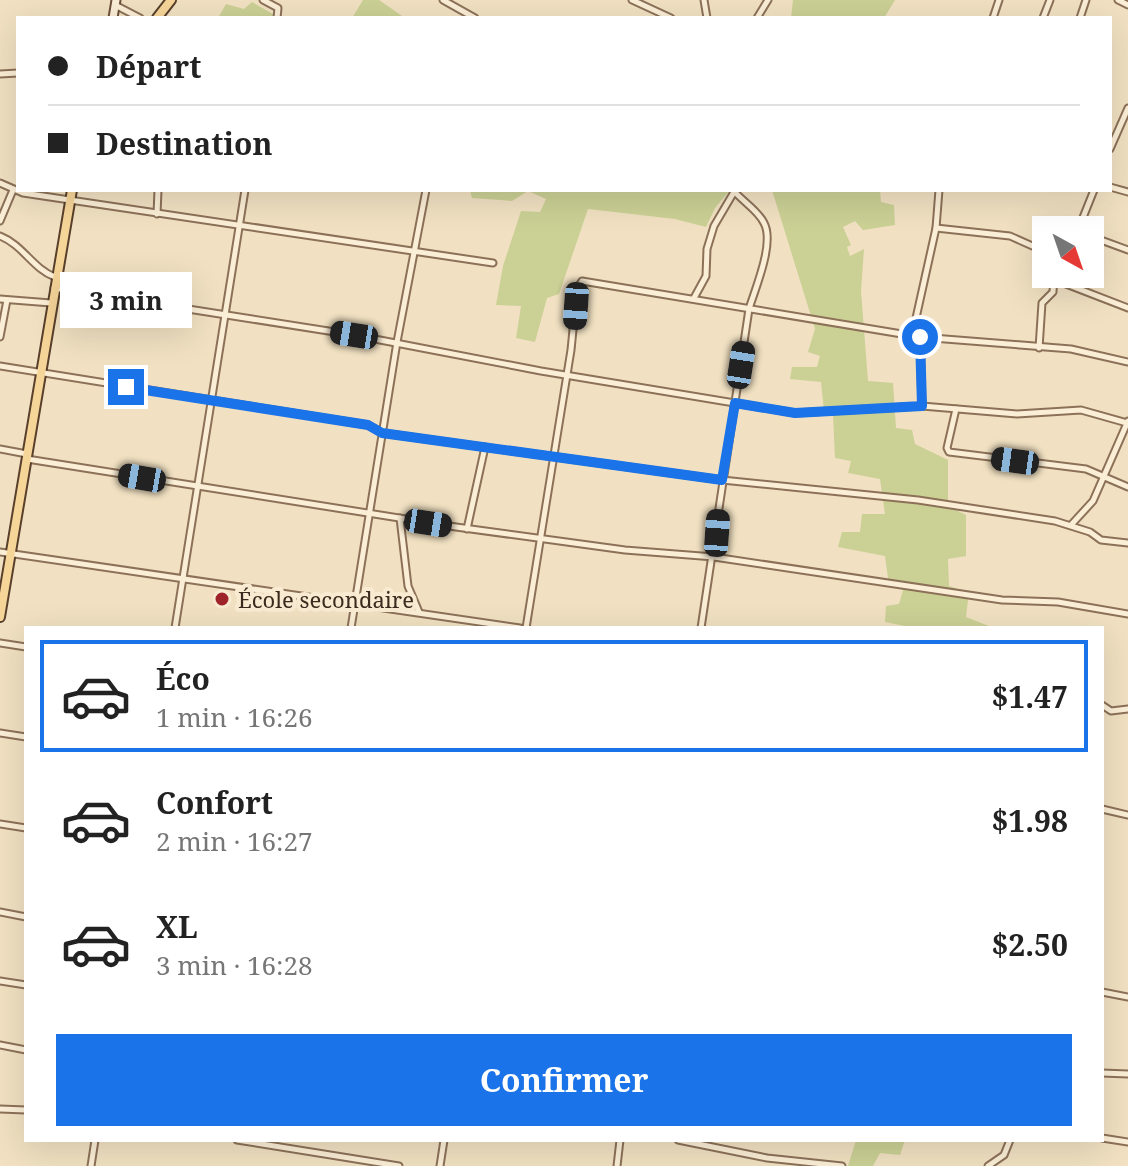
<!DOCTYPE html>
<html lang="fr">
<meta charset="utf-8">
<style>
:root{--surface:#fff;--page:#f2f2f2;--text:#222;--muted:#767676;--line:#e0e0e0;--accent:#1a73e8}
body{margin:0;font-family:"Noto Serif",serif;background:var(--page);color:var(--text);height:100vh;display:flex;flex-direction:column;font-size:30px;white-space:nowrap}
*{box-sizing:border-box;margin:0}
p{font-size:26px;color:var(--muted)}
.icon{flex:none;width:44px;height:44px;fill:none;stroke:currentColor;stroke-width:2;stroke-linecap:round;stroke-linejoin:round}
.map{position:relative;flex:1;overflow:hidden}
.side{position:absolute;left:24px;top:626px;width:1080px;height:516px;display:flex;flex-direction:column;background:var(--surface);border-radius:0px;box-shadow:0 8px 32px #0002}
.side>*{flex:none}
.top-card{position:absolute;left:16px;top:16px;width:1096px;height:176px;border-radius:0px;box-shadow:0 8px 32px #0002;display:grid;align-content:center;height:176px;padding:0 32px;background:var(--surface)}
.needle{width:52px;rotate:140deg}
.fabs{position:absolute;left:1032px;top:216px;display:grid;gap:16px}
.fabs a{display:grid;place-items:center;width:72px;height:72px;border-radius:0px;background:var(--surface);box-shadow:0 8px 32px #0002;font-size:40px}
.end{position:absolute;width:36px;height:36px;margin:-18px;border:10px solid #1a73e8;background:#fff;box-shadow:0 0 0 4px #fff}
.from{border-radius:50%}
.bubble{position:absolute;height:56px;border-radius:0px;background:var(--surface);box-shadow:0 8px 32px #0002;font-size:26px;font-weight:700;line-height:56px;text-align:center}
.car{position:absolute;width:24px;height:48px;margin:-24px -12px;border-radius:10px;box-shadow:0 0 6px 2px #0007;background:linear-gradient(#222 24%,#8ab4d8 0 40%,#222 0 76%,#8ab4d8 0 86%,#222 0)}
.top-card b{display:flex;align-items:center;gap:28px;height:76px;font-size:30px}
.top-card b+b{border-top:2px solid var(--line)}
.top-card i{width:20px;height:20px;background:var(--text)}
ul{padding:14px 0 0;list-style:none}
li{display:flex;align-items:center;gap:24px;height:112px;margin:0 16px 12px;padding:0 16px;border:4px solid transparent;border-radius:0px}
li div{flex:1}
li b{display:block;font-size:30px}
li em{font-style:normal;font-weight:700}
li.active{border-color:var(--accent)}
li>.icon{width:72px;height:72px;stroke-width:1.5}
.action{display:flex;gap:16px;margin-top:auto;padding:16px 32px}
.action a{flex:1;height:92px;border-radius:0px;background:var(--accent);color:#fff;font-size:32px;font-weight:700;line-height:92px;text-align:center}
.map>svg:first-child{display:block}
.green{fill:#cbd095}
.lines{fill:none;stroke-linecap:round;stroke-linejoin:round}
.street-casing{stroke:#8c7158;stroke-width:9}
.secondary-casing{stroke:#6e523b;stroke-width:11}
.primary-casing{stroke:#59402c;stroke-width:12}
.street{stroke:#fbeed6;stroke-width:5}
.secondary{stroke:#fbeed6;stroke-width:7}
.primary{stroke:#f6d598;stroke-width:8}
.route{stroke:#1a73e8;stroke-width:10}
.poi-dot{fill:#9f242a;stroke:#f8ebd2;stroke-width:3}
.labels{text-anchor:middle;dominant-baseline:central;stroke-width:8;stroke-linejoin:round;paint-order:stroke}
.poi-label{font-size:22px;fill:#3b2a1d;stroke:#f8ebd2;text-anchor:start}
</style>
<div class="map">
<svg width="1128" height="1166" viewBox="0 0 1128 1166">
<rect width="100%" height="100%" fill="#f1e1c2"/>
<g class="green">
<path d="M363 0H379L405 18H352Z"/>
<path d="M793 0H895L884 18H791Z"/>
<path d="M252 2 280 18H218L226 4 244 9Z"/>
<path d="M470 190H730L715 208 706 227 675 219 588 209 559 294 547 298 535 342 516 338 521 306 496 305 503 266 521 211 540 212 546 199 528 191 512 201 472 198Z"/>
<path d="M772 190H880L881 202 894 205 895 225 863 230 855 221 843 227 851 245 847 247 850 256 864 249 861 291 868 381 893 383 896 428 912 430 915 444 948 460V506L966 515V556L948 559 949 586 969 592 966 617 994 628H915L885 622 886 606 899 604 903 590 889 585 885 556 838 547 842 532H860L862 514H885L880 479 848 473 851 461 835 458 833 415 824 411 821 382 790 379 792 367H817L820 356 808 352 815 329Z"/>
<path d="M856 1140H905L900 1155 880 1153 873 1166H848Z"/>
</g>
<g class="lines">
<defs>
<g id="street">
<path d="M263 0 278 8 277 18"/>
<path d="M443 0 475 18"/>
<path d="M632 0 671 18"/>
<path d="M704 0 707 18"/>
<path d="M1118 0 1128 5"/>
<path d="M115 5 140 18"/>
<path d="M757 18 768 0"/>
<path d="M993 18 999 0"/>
<path d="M1043 18 1050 0"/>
<path d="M1080 18 1086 0"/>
<path d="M0 74 18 73"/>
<path d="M1110 149 1128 108"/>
<path d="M0 183 23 193 493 263"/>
<path d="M1110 187 1128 192"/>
<path d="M157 214 158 190"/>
<path d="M0 221 13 190"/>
<path d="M936 228 1010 236 1046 252"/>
<path d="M1078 230 1094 190"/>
<path d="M0 236C23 245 33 269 55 277"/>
<path d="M1090 236 1128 250"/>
<path d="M1053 279 1128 308"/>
<path d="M54 288 354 335 541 371 795 413 922 406 1017 414 1081 410 1127 423"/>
<path d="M694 298 706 276 707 249 714 226 734 192"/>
<path d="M0 299 51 303"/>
<path d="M912 336 936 228 939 190"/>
<path d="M0 337 7 300"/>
<path d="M920 337 922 406"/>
<path d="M1039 348 1042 303 1053 292 1054 274"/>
<path d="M0 366 368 425 382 433 722 480 918 500 1055 521 1090 532 1101 540 1128 543"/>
<path d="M956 409 947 448 949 452 1086 469 1128 487"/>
<path d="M0 449 27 454"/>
<path d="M27 459 456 527 625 550 714 557 1002 600 1058 602 1128 614"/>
<path d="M400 518 408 586 419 612"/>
<path d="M1071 525 1093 501 1128 421"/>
<path d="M467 529 485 447"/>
<path d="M0 552 520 628"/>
<path d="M175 628 245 190"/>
<path d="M351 628 397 342 426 190"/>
<path d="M526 628 571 350 577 289 582 281 920 337 1071 349 1128 362"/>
<path d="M701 628 749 309C755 289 775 243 764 223 758 210 742 201 733 190"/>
<path d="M0 643 26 647"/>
<path d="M1102 705 1111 711 1128 709"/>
<path d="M0 733 26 737"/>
<path d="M1102 809 1128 815"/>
<path d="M0 824 26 828"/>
<path d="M0 912 26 917"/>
<path d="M0 981 26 985"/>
<path d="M1102 992 1128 997"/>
<path d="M0 1045 26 1050"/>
<path d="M1102 1073 1128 1074"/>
<path d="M0 1109 26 1110"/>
<path d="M1102 1138 1128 1142"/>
<path d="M237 1140 399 1166"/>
<path d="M678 1140 767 1158 842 1166"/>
<path d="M91 1166 95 1140"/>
<path d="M440 1166 444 1140"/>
<path d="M617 1166 620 1140"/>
<path d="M988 1166 1004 1155 1010 1140"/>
</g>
<path id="secondary" d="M113 18 116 0"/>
<g id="primary">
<path d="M157 18 171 0"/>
<path d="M0 617 72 190"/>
</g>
</defs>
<use href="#street" class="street-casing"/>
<use href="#secondary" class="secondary-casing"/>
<use href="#primary" class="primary-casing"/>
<use href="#street" class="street"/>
<use href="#secondary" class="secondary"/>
<use href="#primary" class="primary"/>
</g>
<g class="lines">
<path class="route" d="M126 387 368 425 382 433 722 480 735 403 795 413 922 406 920 337"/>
</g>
<circle class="poi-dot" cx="222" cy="599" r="8"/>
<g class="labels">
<g class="poi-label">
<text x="238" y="599">École secondaire</text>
</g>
</g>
</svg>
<div class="fabs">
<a><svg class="needle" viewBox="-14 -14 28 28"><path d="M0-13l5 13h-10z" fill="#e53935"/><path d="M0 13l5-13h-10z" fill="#767676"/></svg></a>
</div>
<i class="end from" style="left:920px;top:337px"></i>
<i class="end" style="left:126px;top:387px"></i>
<div class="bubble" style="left:60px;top:272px;width:132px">3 min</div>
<i class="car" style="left:576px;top:306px;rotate:184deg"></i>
<i class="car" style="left:354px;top:335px;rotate:279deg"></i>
<i class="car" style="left:741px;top:365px;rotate:9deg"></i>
<i class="car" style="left:1015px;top:461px;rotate:278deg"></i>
<i class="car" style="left:142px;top:478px;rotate:280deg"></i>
<i class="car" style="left:428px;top:523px;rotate:99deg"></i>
<i class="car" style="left:717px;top:533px;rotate:4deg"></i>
<div class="top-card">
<b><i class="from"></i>Départ</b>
<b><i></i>Destination</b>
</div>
<section class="side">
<ul>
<li class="active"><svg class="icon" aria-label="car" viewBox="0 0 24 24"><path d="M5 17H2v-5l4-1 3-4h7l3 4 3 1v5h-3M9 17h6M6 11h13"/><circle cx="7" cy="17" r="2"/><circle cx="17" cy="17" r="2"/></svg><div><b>Éco</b><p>1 min · 16:26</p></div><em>$1.47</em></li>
<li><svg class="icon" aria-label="car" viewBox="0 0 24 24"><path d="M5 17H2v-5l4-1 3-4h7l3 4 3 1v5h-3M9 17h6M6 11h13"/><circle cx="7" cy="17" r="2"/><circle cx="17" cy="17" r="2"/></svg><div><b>Confort</b><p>2 min · 16:27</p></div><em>$1.98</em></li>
<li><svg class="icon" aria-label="car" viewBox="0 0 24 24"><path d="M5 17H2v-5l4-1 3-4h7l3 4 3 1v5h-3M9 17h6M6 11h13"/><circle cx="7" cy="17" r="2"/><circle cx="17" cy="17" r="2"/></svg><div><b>XL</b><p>3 min · 16:28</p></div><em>$2.50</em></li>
</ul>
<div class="action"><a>Confirmer</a></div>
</section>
</div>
